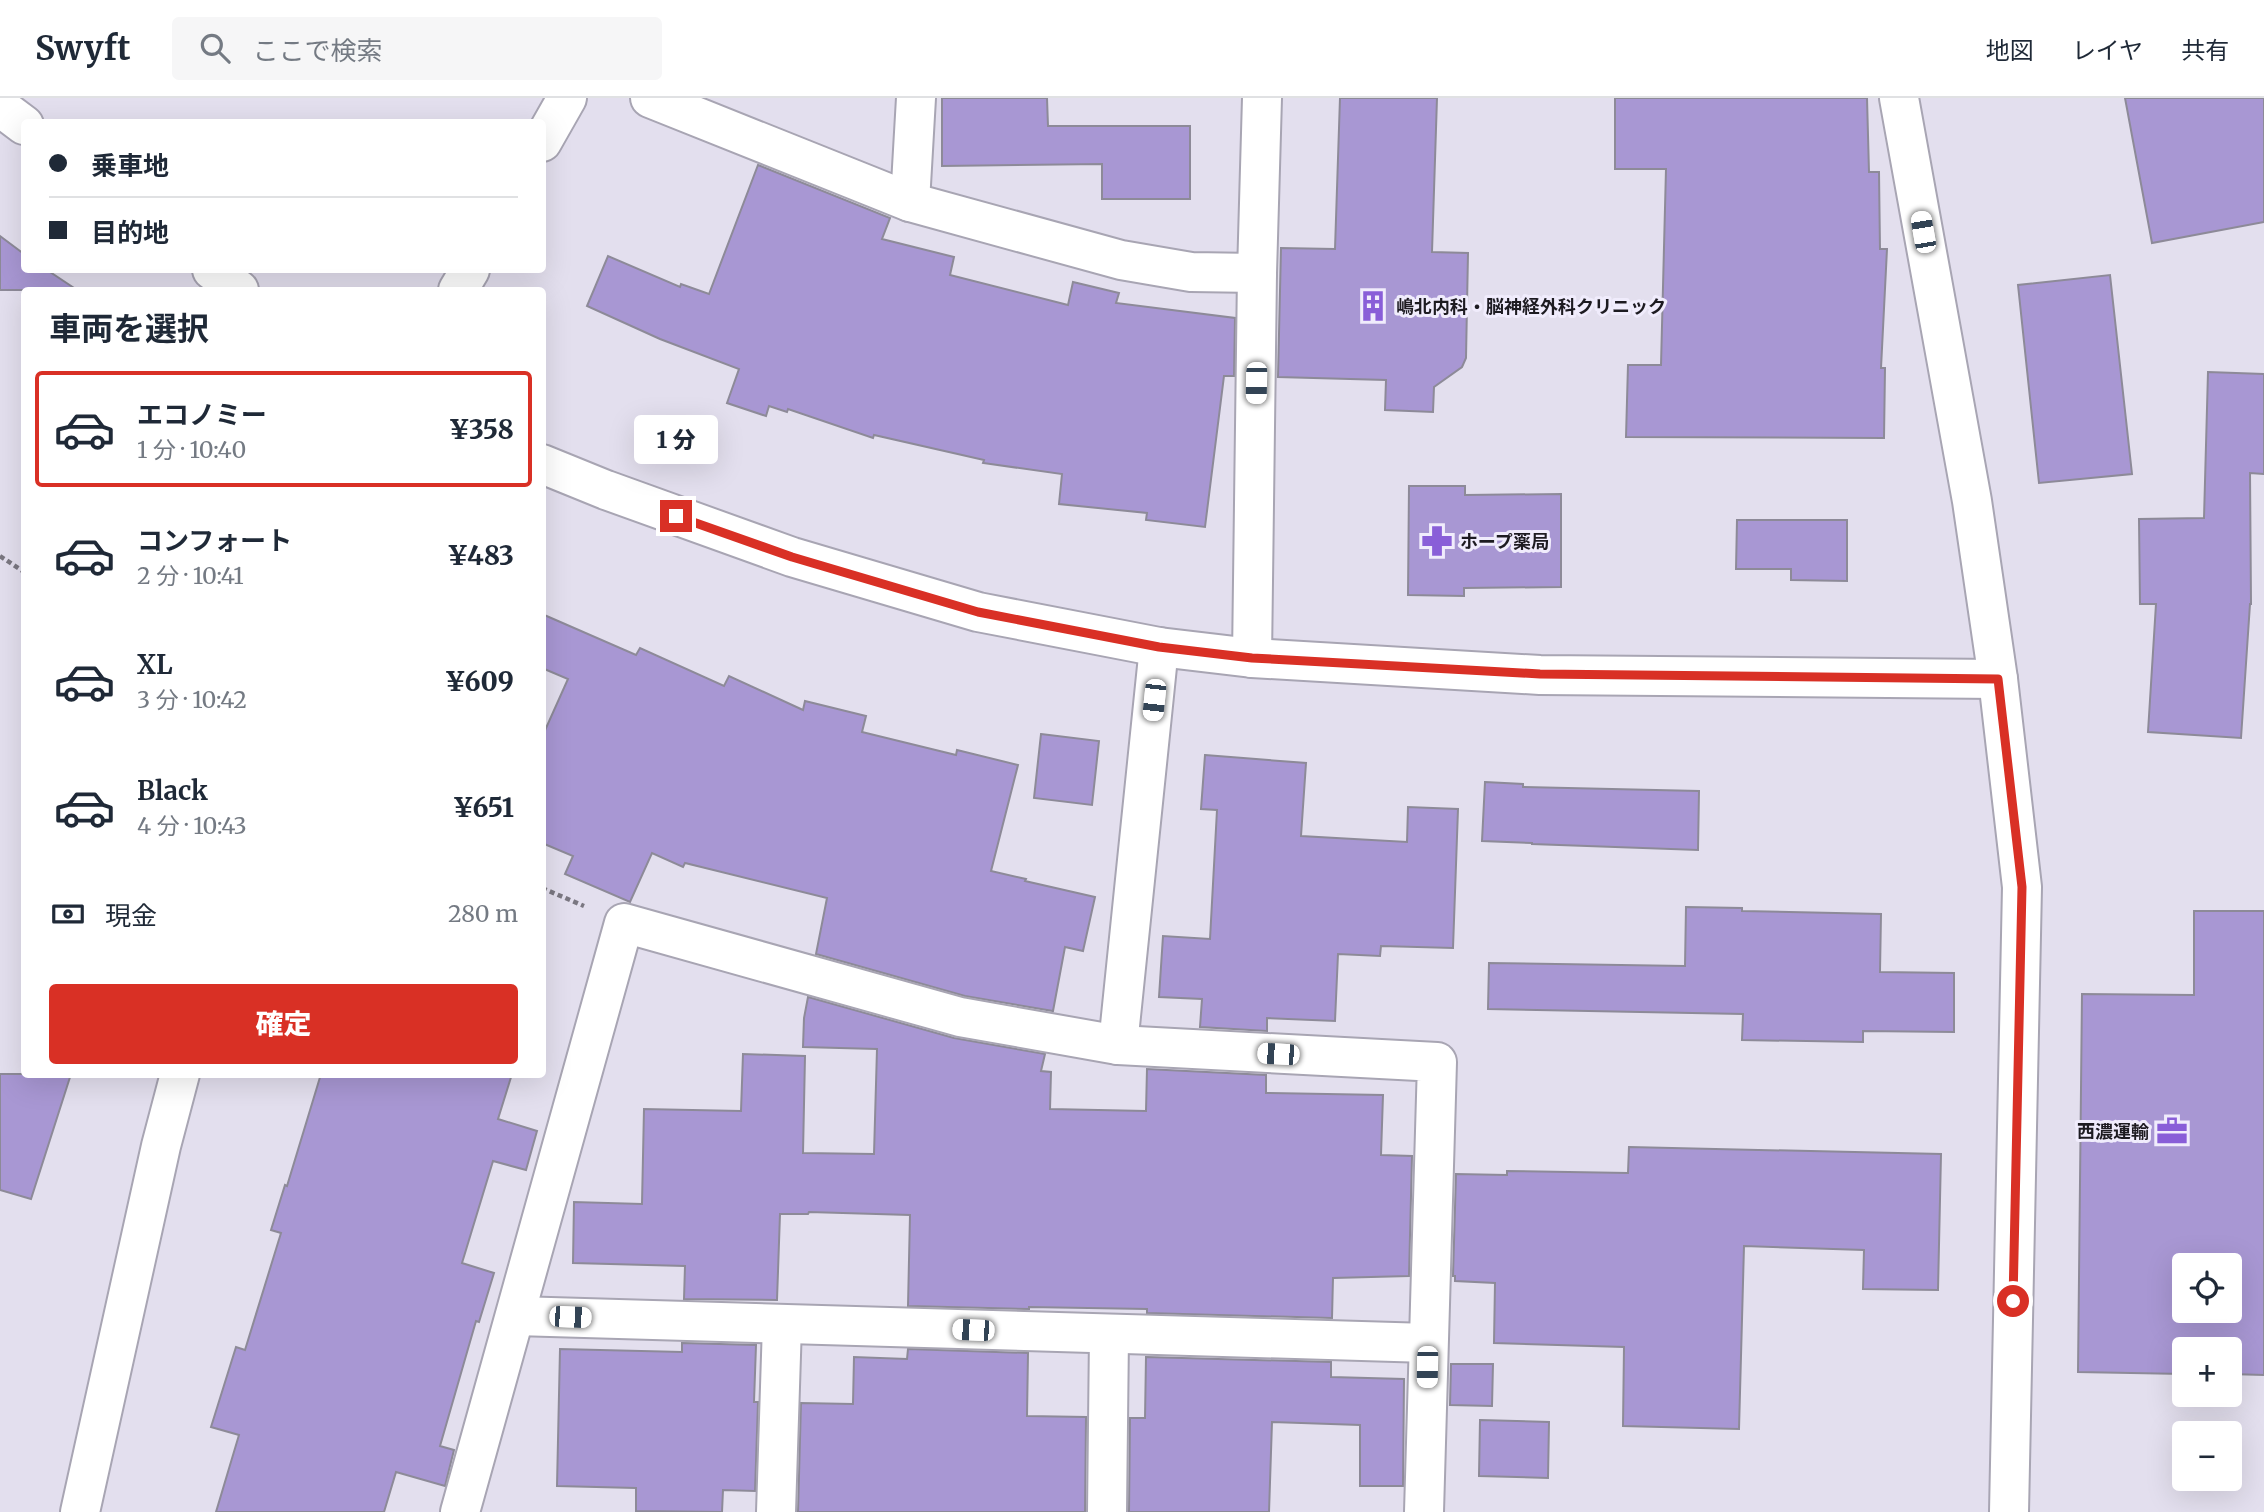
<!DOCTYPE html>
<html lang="ja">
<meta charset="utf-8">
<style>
:root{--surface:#fff;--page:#f6f6f7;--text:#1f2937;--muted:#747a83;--line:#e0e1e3;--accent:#d93025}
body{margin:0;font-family:Merriweather,"Noto Sans JP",serif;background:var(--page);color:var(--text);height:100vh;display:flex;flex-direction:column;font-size:26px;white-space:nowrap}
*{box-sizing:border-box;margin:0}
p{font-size:23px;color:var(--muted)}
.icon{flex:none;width:38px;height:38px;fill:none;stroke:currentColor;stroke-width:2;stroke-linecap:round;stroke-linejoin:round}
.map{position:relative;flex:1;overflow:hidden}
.details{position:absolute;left:21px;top:189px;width:525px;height:791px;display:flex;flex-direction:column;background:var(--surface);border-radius:7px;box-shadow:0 7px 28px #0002}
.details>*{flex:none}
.hud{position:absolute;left:21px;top:21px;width:525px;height:154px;border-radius:7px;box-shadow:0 7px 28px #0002;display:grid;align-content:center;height:154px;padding:0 28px;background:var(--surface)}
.buttons{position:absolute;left:2172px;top:1155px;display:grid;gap:14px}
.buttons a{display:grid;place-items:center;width:70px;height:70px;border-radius:7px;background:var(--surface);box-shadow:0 7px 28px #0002;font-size:35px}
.end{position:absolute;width:32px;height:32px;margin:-16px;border:9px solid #d93025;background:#fff;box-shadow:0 0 0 4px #fff}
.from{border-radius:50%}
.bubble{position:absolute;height:49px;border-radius:7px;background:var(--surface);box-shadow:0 7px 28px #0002;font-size:23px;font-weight:800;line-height:49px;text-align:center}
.car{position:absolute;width:21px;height:42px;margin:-21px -10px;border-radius:9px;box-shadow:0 0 5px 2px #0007;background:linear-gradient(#fff 24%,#345 0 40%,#fff 0 76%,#345 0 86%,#fff 0)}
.hud b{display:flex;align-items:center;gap:24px;height:66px;font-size:26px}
.hud b+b{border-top:2px solid var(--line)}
.hud i{width:18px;height:18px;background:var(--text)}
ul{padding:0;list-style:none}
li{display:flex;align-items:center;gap:21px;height:116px;margin:0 14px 10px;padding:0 14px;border:4px solid transparent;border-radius:7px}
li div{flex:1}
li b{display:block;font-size:26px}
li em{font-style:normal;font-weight:800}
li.on{border-color:var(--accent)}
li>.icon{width:63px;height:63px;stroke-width:1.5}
h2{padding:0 28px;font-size:32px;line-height:84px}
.pay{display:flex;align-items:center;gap:18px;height:77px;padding:0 28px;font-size:26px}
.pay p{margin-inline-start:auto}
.primary-button{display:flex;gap:14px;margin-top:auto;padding:14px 28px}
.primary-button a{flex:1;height:80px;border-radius:7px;background:var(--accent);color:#fff;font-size:28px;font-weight:800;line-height:80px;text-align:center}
header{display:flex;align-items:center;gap:42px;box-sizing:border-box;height:98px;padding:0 35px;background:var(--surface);border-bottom:2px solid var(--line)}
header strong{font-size:33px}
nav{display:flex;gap:38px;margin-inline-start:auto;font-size:24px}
.search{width:490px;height:63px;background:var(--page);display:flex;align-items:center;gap:18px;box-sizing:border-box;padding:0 24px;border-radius:7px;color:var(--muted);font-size:26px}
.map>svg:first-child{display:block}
.building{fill:#a897d3;stroke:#8d8a98;stroke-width:2;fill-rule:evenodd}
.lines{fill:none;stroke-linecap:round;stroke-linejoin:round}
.minor-casing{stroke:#a8a5b3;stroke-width:42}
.path{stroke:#7a7781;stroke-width:4.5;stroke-dasharray:5 3.5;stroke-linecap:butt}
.minor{stroke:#fff;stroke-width:38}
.route{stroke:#d93025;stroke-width:9}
.labels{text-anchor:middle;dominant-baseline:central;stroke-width:6;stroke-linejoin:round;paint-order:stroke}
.poi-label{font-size:18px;font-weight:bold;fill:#1d1b21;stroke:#f0ecfc;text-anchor:start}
</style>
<header>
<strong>Swyft</strong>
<div class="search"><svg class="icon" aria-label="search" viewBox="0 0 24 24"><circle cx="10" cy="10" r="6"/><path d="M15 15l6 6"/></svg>ここで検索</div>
<nav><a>地図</a><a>レイヤ</a><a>共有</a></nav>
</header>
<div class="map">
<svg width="2264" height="1414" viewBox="0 0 2264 1414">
<rect width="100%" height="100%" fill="#e3dfee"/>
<g class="building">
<path d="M942 0H1047L1048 28H1190V101H1102V66L942 68Z"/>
<path d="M1340 0H1437L1432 154 1468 155 1466 260 1462 269 1434 289 1433 314 1385 312 1386 282 1278 279 1281 150 1335 151Z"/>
<path d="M1615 0H1867L1869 74H1879L1880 151H1887L1881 270H1885L1884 340 1626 339 1628 267H1661L1666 71H1615Z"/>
<path d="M2125 0H2264V124L2152 145Z"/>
<path d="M758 67 890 120 882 141 954 159 950 177 1068 207 1073 184 1119 195 1116 205 1235 220 1234 278H1224L1205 429 1146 422 1147 415 1059 406 1062 376 983 365 984 362 874 337 873 340 788 311 787 314 769 308 766 318 727 305 739 271 660 241 587 208 608 158 680 189 681 186 709 196Z"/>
<path d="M0 138 24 156V172H47L77 192H0Z"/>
<path d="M2110 177 2132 376 2039 385 2018 187Z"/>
<path d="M2208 274 2264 276V376L2250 375 2251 506H2250L2241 640 2148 634 2156 506H2140L2139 421 2204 420Z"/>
<path d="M1409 388H1465V397L1561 396V489L1464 490V498L1408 497Z"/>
<path d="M1737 422H1847V483L1791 482V471H1736Z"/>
<path d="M542 516 636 557 640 550 724 588 729 578 803 612 805 603 866 618 862 634 956 657 957 652 1018 667 991 773 1026 781 1025 783 1095 799 1083 853 1065 849 1053 913 965 898 816 856 827 800 685 765 683 769 652 755 630 804 565 776 573 758 542 745V639L568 581 542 570Z"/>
<path d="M1041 636 1099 643 1092 707 1034 700Z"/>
<path d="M1205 657 1306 665 1301 738 1407 744 1408 709 1458 711 1453 850 1381 848 1380 858 1338 856 1335 923 1267 920V933L1200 929 1202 901 1159 899 1163 838 1210 841 1217 712 1201 711Z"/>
<path d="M1485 684 1523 686V689L1699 693 1698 752 1532 746V745L1482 743Z"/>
<path d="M1686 809 1742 810V813L1881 816 1880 874 1954 875V934L1863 933V944L1742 942 1743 916 1488 911 1489 865 1685 868Z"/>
<path d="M2194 813H2264V1277L2230 1276V1251H2184V1276L2078 1274 2082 896 2194 897ZM2184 1167H2230V1213H2184Z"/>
<path d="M808 899 954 940 1045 956 1041 973 1051 974 1050 1011 1146 1013 1147 971 1266 977V995L1383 997 1381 1057 1412 1058 1409 1178 1333 1180 1332 1220 1147 1215V1211L1029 1209V1211L908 1208 910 1117 809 1114 808 1116H780L777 1202 684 1201 685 1168 573 1165 574 1104 642 1106 644 1011 741 1013 743 956 805 958 803 1055 874 1056 877 951 803 949 804 920Z"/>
<path d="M0 976H71L31 1101 0 1092Z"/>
<path d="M321 976H512L498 1021 537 1033 526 1072 493 1063 462 1165 494 1175 479 1224 476 1223 440 1348 454 1352 445 1388 396 1374 384 1414H216L239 1337 211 1329 236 1249 245 1252 281 1135 271 1132 285 1087 287 1088Z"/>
<path d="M1629 1049 1941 1056 1938 1192 1863 1191 1864 1152 1744 1148 1739 1331 1623 1328 1624 1249 1494 1245 1495 1185 1455 1183V1178H1453L1456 1076 1507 1077V1073L1628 1075Z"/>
<path d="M682 1245 756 1247 754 1304H758L755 1393 723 1392 722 1414 636 1413V1390L557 1388 560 1251 682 1254Z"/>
<path d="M908 1251 1028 1255 1027 1318 1086 1319 1085 1414H798L801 1305 853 1306 854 1259 907 1261Z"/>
<path d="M1146 1259 1331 1264V1279L1404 1281 1403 1388H1360V1327L1272 1324 1269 1414H1129L1130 1320H1145Z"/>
<path d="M1451 1266H1493L1492 1308 1450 1307Z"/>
<path d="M1480 1322 1549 1324 1548 1380 1479 1378Z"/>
</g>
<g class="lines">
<defs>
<g id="minor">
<path d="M650 0 910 104 1121 162 1191 174 1257 175 1262 0"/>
<path d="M1899 0 1972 403 1998 581 2022 789 2009 1414"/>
<path d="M0 9 24 27"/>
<path d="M542 44 567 0"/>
<path d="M910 104 916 0"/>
<path d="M212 172 239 192"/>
<path d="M458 192 470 172"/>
<path d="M542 366 606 392 792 459 978 514 1159 549 1252 560 1540 577 1998 581"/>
<path d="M1252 560 1257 175"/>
<path d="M1118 947 1159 549"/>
<path d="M516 1218 1428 1245"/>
<path d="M80 1414 161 1048 180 976"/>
<path d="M460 1414 624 825 960 919 1118 947 1437 964 1424 1414"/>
<path d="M776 1414 782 1226"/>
<path d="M1107 1414 1109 1237"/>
</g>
</defs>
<use href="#minor" class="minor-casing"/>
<g class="path">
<path d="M0 458 24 474"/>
<path d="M542 790 584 808"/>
</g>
<use href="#minor" class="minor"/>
</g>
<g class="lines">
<path class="route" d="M676 418 792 459 978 514 1159 549 1252 560 1540 576 1998 581 2022 789 2013 1203"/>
</g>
<defs>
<symbol id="building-bare" viewBox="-9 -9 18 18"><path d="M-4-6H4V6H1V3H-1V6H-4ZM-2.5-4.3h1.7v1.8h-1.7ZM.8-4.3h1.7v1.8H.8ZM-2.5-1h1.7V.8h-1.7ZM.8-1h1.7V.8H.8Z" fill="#895ed8" stroke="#f0ecfc" stroke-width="2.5" paint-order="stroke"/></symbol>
<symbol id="pharmacy-bare" viewBox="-9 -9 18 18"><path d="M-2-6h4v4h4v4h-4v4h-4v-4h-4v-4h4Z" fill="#895ed8" stroke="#f0ecfc" stroke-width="2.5" paint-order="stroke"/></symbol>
<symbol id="office-bare" viewBox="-9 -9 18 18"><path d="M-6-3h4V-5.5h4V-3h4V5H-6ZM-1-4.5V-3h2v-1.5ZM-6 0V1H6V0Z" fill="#895ed8" stroke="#f0ecfc" stroke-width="2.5" paint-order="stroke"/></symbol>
</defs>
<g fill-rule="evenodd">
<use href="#building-bare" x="1351" y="186" width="44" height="44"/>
<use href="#pharmacy-bare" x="1415" y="421" width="44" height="44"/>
<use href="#office-bare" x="2150" y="1011" width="44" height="44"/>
</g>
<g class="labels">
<g class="poi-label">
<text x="1396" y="208">嶋北内科・脳神経外科クリニック</text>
<text x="1460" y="443">ホープ薬局</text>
<text x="2149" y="1033" text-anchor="end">西濃運輸</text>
</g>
</g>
</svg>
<div class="buttons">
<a><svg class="icon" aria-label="locate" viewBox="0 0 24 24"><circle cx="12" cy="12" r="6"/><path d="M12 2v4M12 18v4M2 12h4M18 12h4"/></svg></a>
<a>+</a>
<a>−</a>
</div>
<i class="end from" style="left:2013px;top:1203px"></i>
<i class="end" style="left:676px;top:418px"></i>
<div class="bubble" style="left:634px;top:317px;width:84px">1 分</div>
<i class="car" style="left:1923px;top:134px;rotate:350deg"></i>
<i class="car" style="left:1256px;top:285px;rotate:181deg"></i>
<i class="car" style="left:1154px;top:602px;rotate:186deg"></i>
<i class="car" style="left:1278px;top:956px;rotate:273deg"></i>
<i class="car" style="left:570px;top:1219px;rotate:92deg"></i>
<i class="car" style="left:973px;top:1232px;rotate:272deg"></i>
<i class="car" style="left:1427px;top:1269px;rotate:181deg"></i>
<div class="hud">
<b><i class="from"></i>乗車地</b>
<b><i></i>目的地</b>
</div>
<section class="details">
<h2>車両を選択</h2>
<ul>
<li class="on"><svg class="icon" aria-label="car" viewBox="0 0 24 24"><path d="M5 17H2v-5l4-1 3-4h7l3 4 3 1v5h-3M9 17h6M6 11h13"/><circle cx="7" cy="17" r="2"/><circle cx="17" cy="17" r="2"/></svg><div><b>エコノミー</b><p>1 分 · 10:40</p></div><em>¥358</em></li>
<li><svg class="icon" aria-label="car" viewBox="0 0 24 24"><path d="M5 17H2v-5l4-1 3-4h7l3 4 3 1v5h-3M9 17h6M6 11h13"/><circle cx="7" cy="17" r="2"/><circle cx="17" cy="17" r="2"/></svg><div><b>コンフォート</b><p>2 分 · 10:41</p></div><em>¥483</em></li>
<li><svg class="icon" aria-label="car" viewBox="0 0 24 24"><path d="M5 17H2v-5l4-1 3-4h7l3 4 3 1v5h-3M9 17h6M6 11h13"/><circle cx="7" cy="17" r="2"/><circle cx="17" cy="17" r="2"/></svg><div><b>XL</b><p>3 分 · 10:42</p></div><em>¥609</em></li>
<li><svg class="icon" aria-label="car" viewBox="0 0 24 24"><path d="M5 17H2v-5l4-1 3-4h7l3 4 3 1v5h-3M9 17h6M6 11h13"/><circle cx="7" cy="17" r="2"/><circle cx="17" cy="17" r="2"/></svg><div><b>Black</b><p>4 分 · 10:43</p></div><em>¥651</em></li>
</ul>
<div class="pay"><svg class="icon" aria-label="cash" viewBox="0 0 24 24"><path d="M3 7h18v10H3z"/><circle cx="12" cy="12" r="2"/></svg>現金<p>280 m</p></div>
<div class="primary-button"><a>確定</a></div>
</section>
</div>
